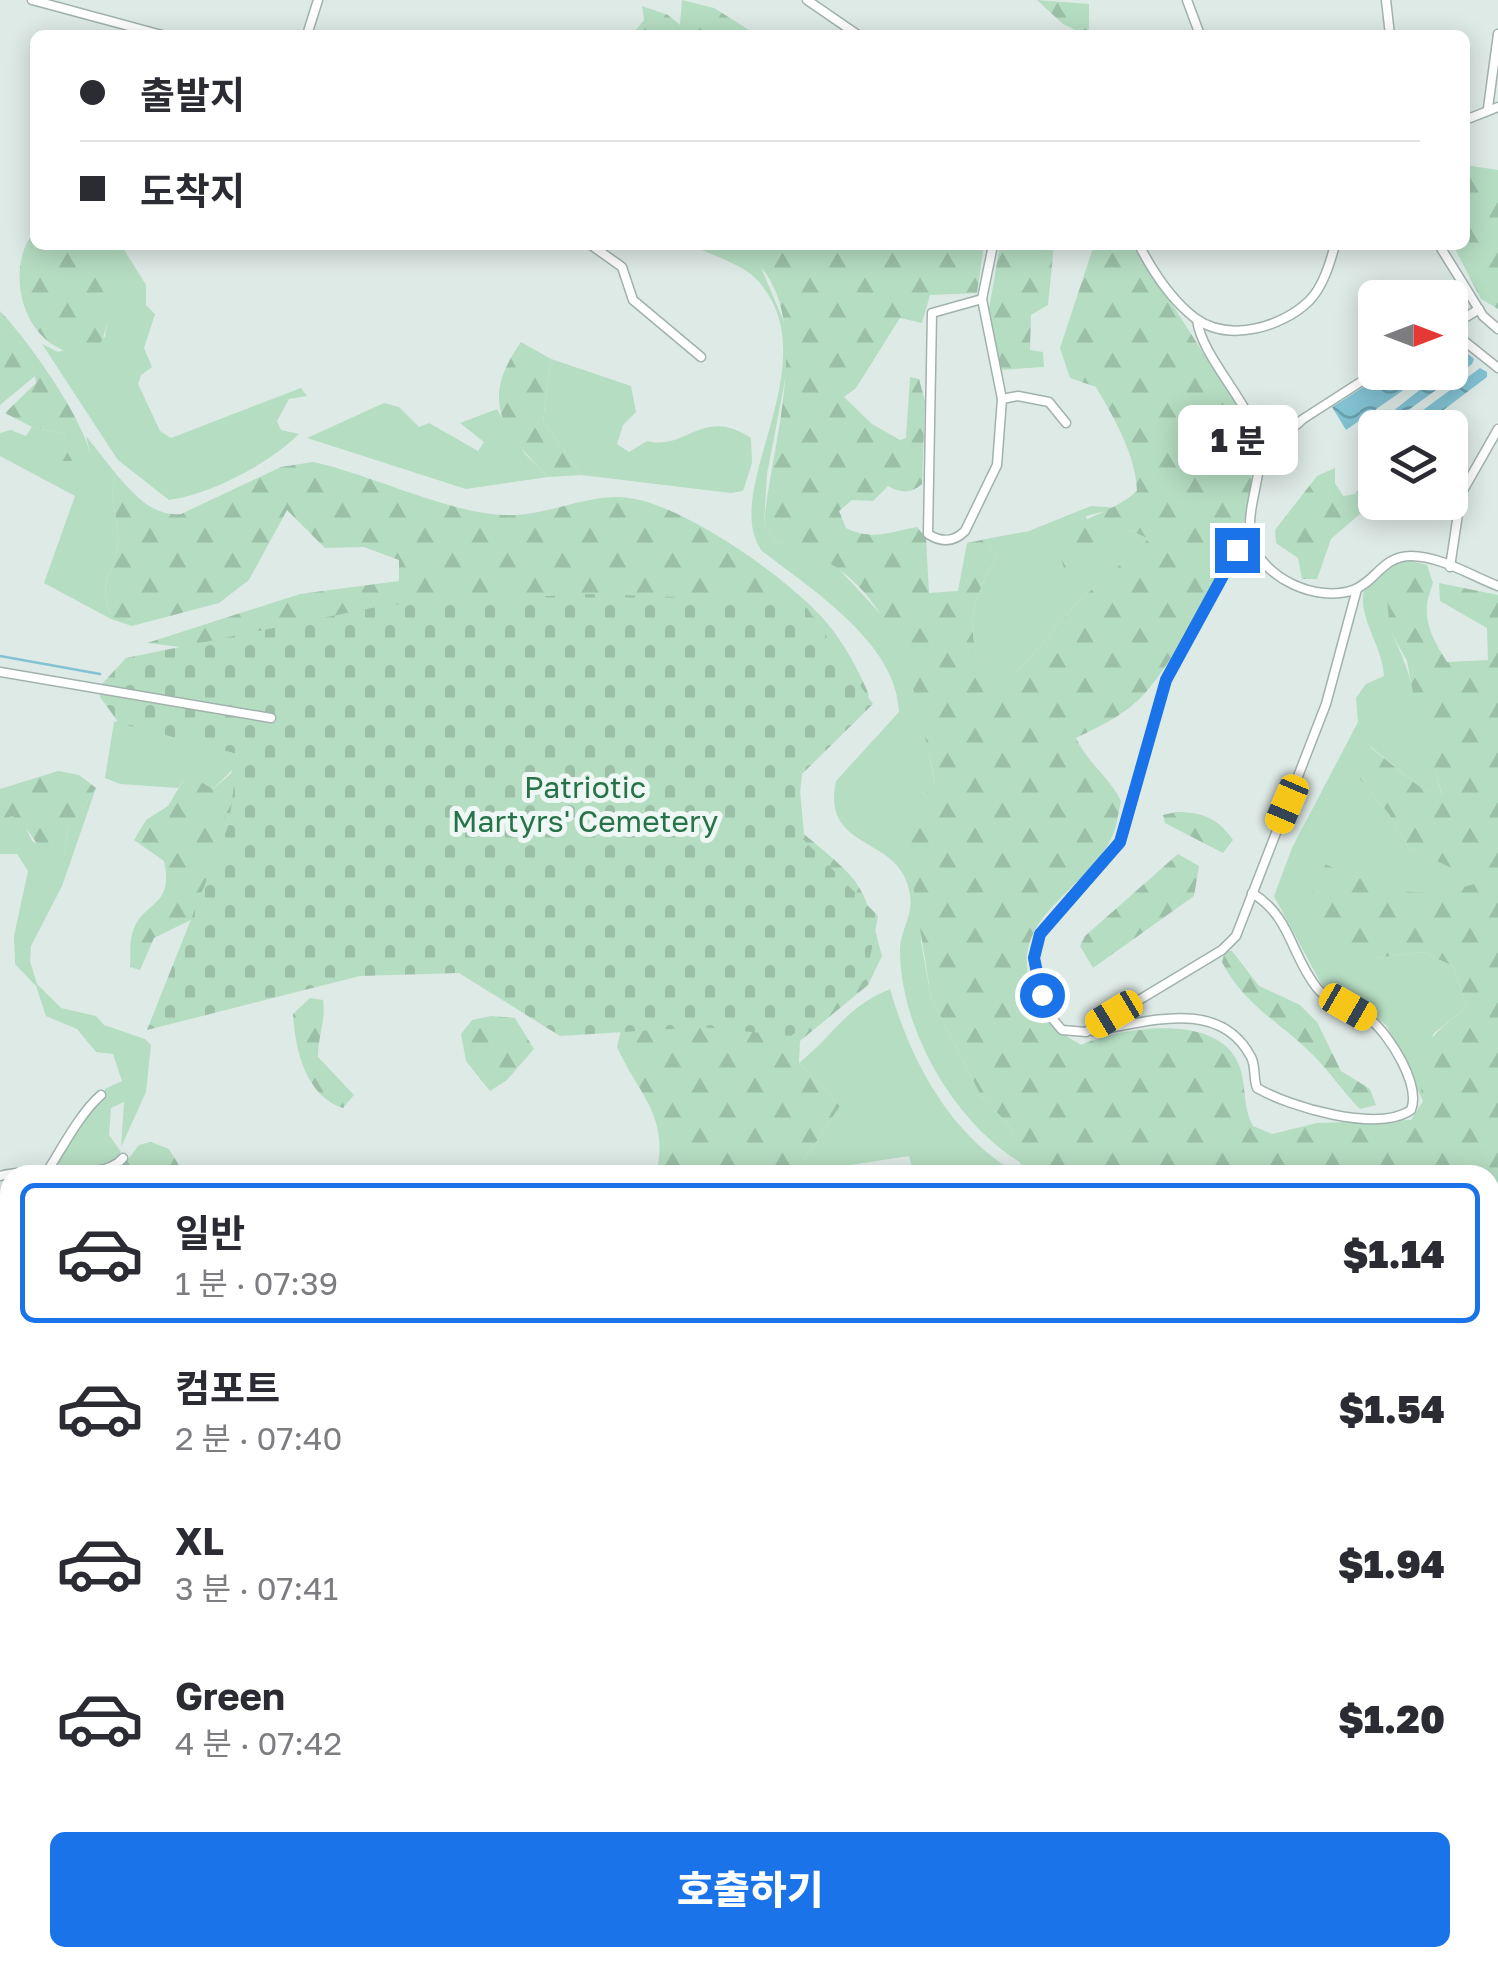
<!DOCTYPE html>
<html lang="ko">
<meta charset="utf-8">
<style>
:root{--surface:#fff;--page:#f2f2f3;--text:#2b2b33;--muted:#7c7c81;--line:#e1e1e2;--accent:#1a73e8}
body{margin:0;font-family:"Golos Text","Noto Sans KR",sans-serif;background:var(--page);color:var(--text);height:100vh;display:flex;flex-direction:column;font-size:38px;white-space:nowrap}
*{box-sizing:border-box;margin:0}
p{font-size:32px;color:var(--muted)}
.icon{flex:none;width:55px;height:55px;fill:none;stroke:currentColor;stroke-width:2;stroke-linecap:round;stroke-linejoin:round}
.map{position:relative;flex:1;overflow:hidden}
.panel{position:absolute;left:0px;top:1165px;width:1500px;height:802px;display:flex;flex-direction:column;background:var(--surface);border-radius:30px 30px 0 0;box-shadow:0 5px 25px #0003}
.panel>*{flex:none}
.banner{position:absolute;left:30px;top:30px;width:1440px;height:220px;border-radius:15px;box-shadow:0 5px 25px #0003;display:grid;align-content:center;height:220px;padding:0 50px;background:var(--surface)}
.needle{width:65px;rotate:90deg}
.fabs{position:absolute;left:1358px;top:280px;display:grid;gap:20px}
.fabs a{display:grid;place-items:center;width:110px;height:110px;border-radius:15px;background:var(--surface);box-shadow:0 5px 25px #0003;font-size:50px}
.end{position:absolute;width:45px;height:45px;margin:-22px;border:12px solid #1a73e8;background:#fff;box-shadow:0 0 0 5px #fff}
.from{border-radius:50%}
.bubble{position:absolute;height:70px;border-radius:15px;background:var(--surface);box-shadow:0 5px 25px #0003;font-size:32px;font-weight:800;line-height:70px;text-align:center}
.car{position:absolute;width:30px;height:60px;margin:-30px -15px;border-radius:12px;box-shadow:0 0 8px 2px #0007;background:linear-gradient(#f5c518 24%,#345 0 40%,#f5c518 0 76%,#345 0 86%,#f5c518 0)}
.banner b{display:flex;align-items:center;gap:35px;height:95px;font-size:38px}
.banner b+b{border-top:2px solid var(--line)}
.banner i{width:25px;height:25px;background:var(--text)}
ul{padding:18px 0 0;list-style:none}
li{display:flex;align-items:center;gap:30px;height:140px;margin:0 20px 15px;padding:0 30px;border:5px solid transparent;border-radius:15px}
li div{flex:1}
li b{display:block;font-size:38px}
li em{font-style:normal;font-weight:800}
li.active{border-color:var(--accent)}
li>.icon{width:90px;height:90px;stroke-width:1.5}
.button{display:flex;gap:20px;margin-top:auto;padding:20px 50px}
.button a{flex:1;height:115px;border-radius:15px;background:var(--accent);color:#fff;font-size:40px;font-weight:800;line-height:115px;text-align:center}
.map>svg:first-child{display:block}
.grass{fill:#b5ddc2}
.forest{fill:url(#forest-firs)}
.cemetery{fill:url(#cemetery-stones)}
.water{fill:url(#water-waves)}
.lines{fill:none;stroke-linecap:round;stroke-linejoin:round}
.stream{stroke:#82c2d3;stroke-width:2.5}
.minor-casing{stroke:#a1b2ad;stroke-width:11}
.motorway-casing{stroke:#bcc4c2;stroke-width:19}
.minor{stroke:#fff;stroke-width:8}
.motorway{stroke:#29685f;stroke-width:15}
.route{stroke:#1a73e8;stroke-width:12}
.labels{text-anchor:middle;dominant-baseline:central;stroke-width:10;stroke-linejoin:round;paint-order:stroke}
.park-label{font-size:30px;fill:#277349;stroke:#eef7f3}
</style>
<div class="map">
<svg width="1498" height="1966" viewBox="0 0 1498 1966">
<defs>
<pattern id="forest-firs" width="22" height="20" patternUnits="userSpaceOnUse" patternTransform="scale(2.5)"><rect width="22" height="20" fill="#b5ddc2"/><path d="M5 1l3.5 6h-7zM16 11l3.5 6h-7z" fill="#9bbfa7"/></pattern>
<pattern id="cemetery-stones" width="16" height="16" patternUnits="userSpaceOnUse" patternTransform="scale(2.5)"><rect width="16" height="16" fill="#b5ddc2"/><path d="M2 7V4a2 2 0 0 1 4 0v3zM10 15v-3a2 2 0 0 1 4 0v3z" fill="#9bbfa7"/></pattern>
<pattern id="water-waves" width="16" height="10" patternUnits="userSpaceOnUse" patternTransform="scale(2.5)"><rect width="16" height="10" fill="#82c2d3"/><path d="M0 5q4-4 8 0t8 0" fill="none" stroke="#6a9fac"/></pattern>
</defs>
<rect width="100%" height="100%" fill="#deeae6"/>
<g class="grass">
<path d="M92 245H121L146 285V305L155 314 144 348 152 367 141 375 138 384 160 431 171 438 301 388 307 396 289 399 277 421 281 430 299 434C268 464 212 494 169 500L118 460 42 344 58 352 105 337C110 303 122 269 92 245Z"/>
<path d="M691 245H733L757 258 787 329 789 359 767 474 764 525 777 542 808 549 838 568 888 622 902 650 918 699 935 784 921 942 931 997 981 1096 1009 1125 1021 1163C954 1122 901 1030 900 952 900 924 920 913 905 878 887 837 822 846 836 781L899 712C897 643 811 589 762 551 718 491 830 364 759 282 745 265 711 255 691 245Z"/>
<path d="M551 359 631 386 636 412 623 425 617 444 629 452 647 441C687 451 703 406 751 438L752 463 743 491 731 493 581 475 543 421Z"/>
<path d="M384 403 399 407 419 427 429 423 478 451 484 442 460 423 497 409 525 454 548 477 466 489 307 438Z"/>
<path d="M32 427 64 434 70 451 41 448 90 453 86 436 116 474C107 499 120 519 118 544 114 583 97 568 111 619L44 583 75 496 0 456V433L11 430 26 436Z"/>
<path d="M1091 506 1118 508 1086 516 1097 563 1130 530 1150 539 1078 602 1019 670 986 679C964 632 970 600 997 557L986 539 1029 531Z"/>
<path d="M1408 560 1427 565 1433 583 1431 589 1413 566 1390 630C1415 676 1426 743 1442 795L1425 791 1371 747 1358 777 1389 814 1408 847 1482 882C1417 904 1385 891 1325 864L1376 958 1422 952 1453 966 1467 1007 1433 1034 1423 1101 1387 1026 1362 1005 1324 989 1274 896 1292 848 1358 722 1356 698 1366 684 1384 676C1383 634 1324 582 1408 560Z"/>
<path d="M125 719 247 742 223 860 219 828 232 770 213 789 187 775 178 788 120 784 105 778 114 722Z"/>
<path d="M96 788 62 886 31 946 30 961 37 984 61 1008 96 1016 104 1025 145 1039 151 1045 146 1092 121 1147 124 1102 111 1108 109 1135 121 1152 118 1161C98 1167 77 1173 57 1164L88 1110 102 1102 105 1089 122 1081 113 1054 96 1052 77 1029 46 1016 36 986 15 964 14 936 28 871 17 854H0V821L12 815 23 822 32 841 65 857 67 830Z"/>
<path d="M890 989C911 1062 951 1137 1020 1175H914L909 1156 818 1170V1175H794L840 1106 799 1063C836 1033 845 1008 890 989Z"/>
<path d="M1490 1543 1498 1584V1730L1490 1727Z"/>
</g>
<g class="forest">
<path d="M682 0 714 8 757 35H632L644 20 642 6 668 15 680 25Z"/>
<path d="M1037 0 1089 4V29L1082 33 1063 24Z"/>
<path d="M1465 165 1498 170V309L1481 299 1453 245H1465Z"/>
<path d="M35 231V245C51 245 75 241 91 245 128 256 110 329 96 352 26 365 0 270 35 231Z"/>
<path d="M733 245H984L977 293 930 295 922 323 900 318 856 388 844 397 872 424 900 440 906 438 910 377 919 379 925 401 922 484C911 494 900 493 888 486L873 501 852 500 839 511 846 528C873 541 889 532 917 527L926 538 929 593 958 591 967 543 986 539 997 557C970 600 964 632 986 678L1019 670 1078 602 1149 539 1130 530 1097 564 1065 572 1055 536C1083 518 1113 512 1137 491 1136 455 1114 418 1096 387L1070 378 1060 348 1093 248 1090 245H1134L1238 407C1250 439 1254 470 1249 504 1242 543 1174 662 1146 692 1127 714 1102 725 1076 738 1087 763 1109 776 1121 801 1118 813 1117 828 1111 839 1085 892 1006 918 1032 988 1045 1022 1050 1026 1081 1045 1119 1028 1211 1013 1236 1059 1248 1080 1241 1104 1253 1126L1272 1134 1317 1123 1411 1120 1423 1101C1413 1049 1427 1039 1467 1007L1453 966 1422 952 1376 958 1332 940 1312 889 1325 864C1382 889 1418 904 1480 882L1408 847 1389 814 1358 777 1370 747 1425 791 1442 794 1417 713 1407 661 1390 630 1387 600 1398 572 1414 566 1431 589C1420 617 1432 638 1447 662L1488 660 1487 628 1440 601 1439 583 1498 595V1452L1490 1425V1175H1024L1009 1125 981 1096 931 997 903 821 935 783C915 683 894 568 777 542L764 525C770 442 826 294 733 245Z"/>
<path d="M1000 245H1054L1048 305 1031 315 1030 350 1043 352 1044 367 999 370 989 309Z"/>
<path d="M0 311C27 339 81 415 90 453 71 465 57 464 40 449L48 445 69 450 64 434 32 427 5 413 36 383 35 376 0 405Z"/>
<path d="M521 342 551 359 543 421 581 475 548 477C502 430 479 401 521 342Z"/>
<path d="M313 462C369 474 449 513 503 515 542 517 577 498 615 497 672 494 791 580 827 623 845 645 858 669 869 695L855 722 811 759 799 779 804 834C862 883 863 880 882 956L868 985 800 1041 799 1063 840 1106 794 1175H656C670 1115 639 1096 617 1047L625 1013 239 654 147 643 300 594 399 581V560L364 547 325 548 287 510 249 580 219 603 132 626 111 619C97 568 114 583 118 544 120 519 107 499 116 474 134 494 152 517 181 514L281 467Z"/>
<path d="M1335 468V483L1343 496 1355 494 1375 470V501L1331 539 1317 579H1302L1298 558 1276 543 1275 530 1317 476Z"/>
<path d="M242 764 250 814 226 813C218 831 226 842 223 860 219 889 195 875 201 915L154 938 140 970 130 967C131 957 129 945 132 935 141 899 175 910 164 861L134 840 146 820 168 806 187 774 213 789Z"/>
<path d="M58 771 79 775 96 788 67 830 65 857 51 863C38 848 28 825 12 816L0 821V789Z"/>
<path d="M1176 812C1202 812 1218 818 1233 840L1223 853 1165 823 1163 815Z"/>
<path d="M1178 854 1199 866 1194 896 1093 968 1080 946 1085 936Z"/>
<path d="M1225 951H1232L1259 986 1300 1005 1317 1022 1341 1071 1370 1089 1376 1105 1360 1109C1343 1092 1330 1072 1314 1056 1280 1021 1246 1008 1222 962Z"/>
<path d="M310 998 323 1000C326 1020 318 1036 318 1057L354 1095 343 1108C306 1096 295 1050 293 1014Z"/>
<path d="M491 1016 515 1018 534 1049 507 1080 490 1091 466 1061 461 1034 472 1020Z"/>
<path d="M151 1142 169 1149 185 1175H116L139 1145Z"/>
<path d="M10 1189V1335H0V1193Z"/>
</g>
<path class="cemetery" d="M585 594 770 600 807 608 873 704 802 774 796 832 878 916 866 979 791 1036 702 1027 560 1036 459 973 360 976 147 1030 229 824 238 754 119 723 100 697 102 684 126 658 386 605Z"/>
<g class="water">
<path d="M1468 354 1474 359 1472 364 1385 427 1378 423 1441 373 1450 372V366Z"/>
<path d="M1480 368 1487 372V377L1421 427H1400Z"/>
<path d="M1386 373H1428L1346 430 1332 407Z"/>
</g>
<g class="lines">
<g class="stream">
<path d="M0 656 100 674"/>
<path d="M0 1689 10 1691"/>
<path d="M986 1958 991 1966"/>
</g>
<defs>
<g id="minor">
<path d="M32 0 162 35"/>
<path d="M807 0 858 35"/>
<path d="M1187 0 1200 35"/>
<path d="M1386 0 1390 35"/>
<path d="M307 35 318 0"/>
<path d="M1488 108 1498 34"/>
<path d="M1465 120 1498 107"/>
<path d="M591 245 622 267 633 300 701 357"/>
<path d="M993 245 982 299 932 313 928 534C942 543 954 542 965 531L997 465 1002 399 1018 396 1049 402 1066 423"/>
<path d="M1139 245C1153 272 1170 299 1195 318 1229 343 1282 327 1309 301 1323 287 1330 263 1335 245"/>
<path d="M1439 245 1483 316 1498 329"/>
<path d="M982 299 1002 399"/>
<path d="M1197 320C1202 356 1244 396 1257 435 1268 470 1243 507 1252 541 1262 578 1317 603 1353 590 1376 582 1382 556 1411 556 1440 556 1472 576 1498 586"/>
<path d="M1451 326 1458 336 1498 368"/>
<path d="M1450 327 1479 309"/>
<path d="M1260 457 1303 419 1376 372"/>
<path d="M1251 537 1237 550 1166 679 1120 843 1040 934 1034 958 1036 975 1051 1017 1062 1030 1086 1032 1222 950 1236 936 1326 704 1357 589"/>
<path d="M1450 567 1461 494 1498 429"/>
<path d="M0 672 271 718"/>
<path d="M1093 1031C1145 1023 1219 996 1251 1057 1256 1066 1253 1078 1257 1088 1290 1107 1377 1133 1411 1110 1421 1085 1390 1036 1371 1020 1355 1008 1330 1004 1317 988 1291 956 1291 916 1252 893"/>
<path d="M45 1175C61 1150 80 1113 101 1095"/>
<path d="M0 1176C34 1165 102 1184 123 1158"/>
<path d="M0 1338H10"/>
<path d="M1490 1532 1498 1570"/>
<path d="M0 1866 10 1882"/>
<path d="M53 1958 57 1966"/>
<path d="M994 1958 998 1966"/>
<path d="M1178 1958 1185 1966"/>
</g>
<g id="motorway">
<path d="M0 1400 10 1401"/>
<path d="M1490 1763 1498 1766"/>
</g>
</defs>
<use href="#minor" class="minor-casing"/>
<use href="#motorway" class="motorway-casing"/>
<use href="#minor" class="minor"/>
<use href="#motorway" class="motorway"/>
</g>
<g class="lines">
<path class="route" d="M1042 995 1034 958 1040 934 1120 842 1166 680 1237 550"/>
</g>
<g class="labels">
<g class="park-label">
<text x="585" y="787">Patriotic<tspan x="585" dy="34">Martyrs' Cemetery</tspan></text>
</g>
</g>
</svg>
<div class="fabs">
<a><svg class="needle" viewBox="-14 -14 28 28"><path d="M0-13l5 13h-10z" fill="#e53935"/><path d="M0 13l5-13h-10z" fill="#7c7c81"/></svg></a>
<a><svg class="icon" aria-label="layers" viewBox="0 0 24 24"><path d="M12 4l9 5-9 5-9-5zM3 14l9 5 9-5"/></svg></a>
</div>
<i class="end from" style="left:1042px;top:995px"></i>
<i class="end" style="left:1237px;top:550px"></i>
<div class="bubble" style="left:1178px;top:405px;width:120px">1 분</div>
<i class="car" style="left:1287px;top:804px;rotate:203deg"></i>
<i class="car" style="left:1348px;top:1007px;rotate:120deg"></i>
<i class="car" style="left:1114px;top:1014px;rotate:239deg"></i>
<div class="banner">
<b><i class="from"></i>출발지</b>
<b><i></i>도착지</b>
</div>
<section class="panel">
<ul>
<li class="active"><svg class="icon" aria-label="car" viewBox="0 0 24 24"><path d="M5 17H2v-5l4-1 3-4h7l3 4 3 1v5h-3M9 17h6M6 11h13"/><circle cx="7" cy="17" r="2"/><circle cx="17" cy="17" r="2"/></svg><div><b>일반</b><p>1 분 · 07:39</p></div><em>$1.14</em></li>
<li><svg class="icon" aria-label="car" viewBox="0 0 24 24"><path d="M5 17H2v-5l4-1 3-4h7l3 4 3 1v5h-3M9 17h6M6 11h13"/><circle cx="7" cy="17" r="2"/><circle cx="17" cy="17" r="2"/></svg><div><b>컴포트</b><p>2 분 · 07:40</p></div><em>$1.54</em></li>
<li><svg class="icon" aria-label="car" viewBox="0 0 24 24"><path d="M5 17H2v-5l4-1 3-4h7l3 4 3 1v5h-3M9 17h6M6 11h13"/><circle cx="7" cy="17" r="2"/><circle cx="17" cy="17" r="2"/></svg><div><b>XL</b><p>3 분 · 07:41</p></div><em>$1.94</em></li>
<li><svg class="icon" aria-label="car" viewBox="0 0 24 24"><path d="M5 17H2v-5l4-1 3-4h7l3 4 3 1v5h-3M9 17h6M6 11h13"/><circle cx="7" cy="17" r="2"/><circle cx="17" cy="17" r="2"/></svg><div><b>Green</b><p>4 분 · 07:42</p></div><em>$1.20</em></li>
</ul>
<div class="button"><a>호출하기</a></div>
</section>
</div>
